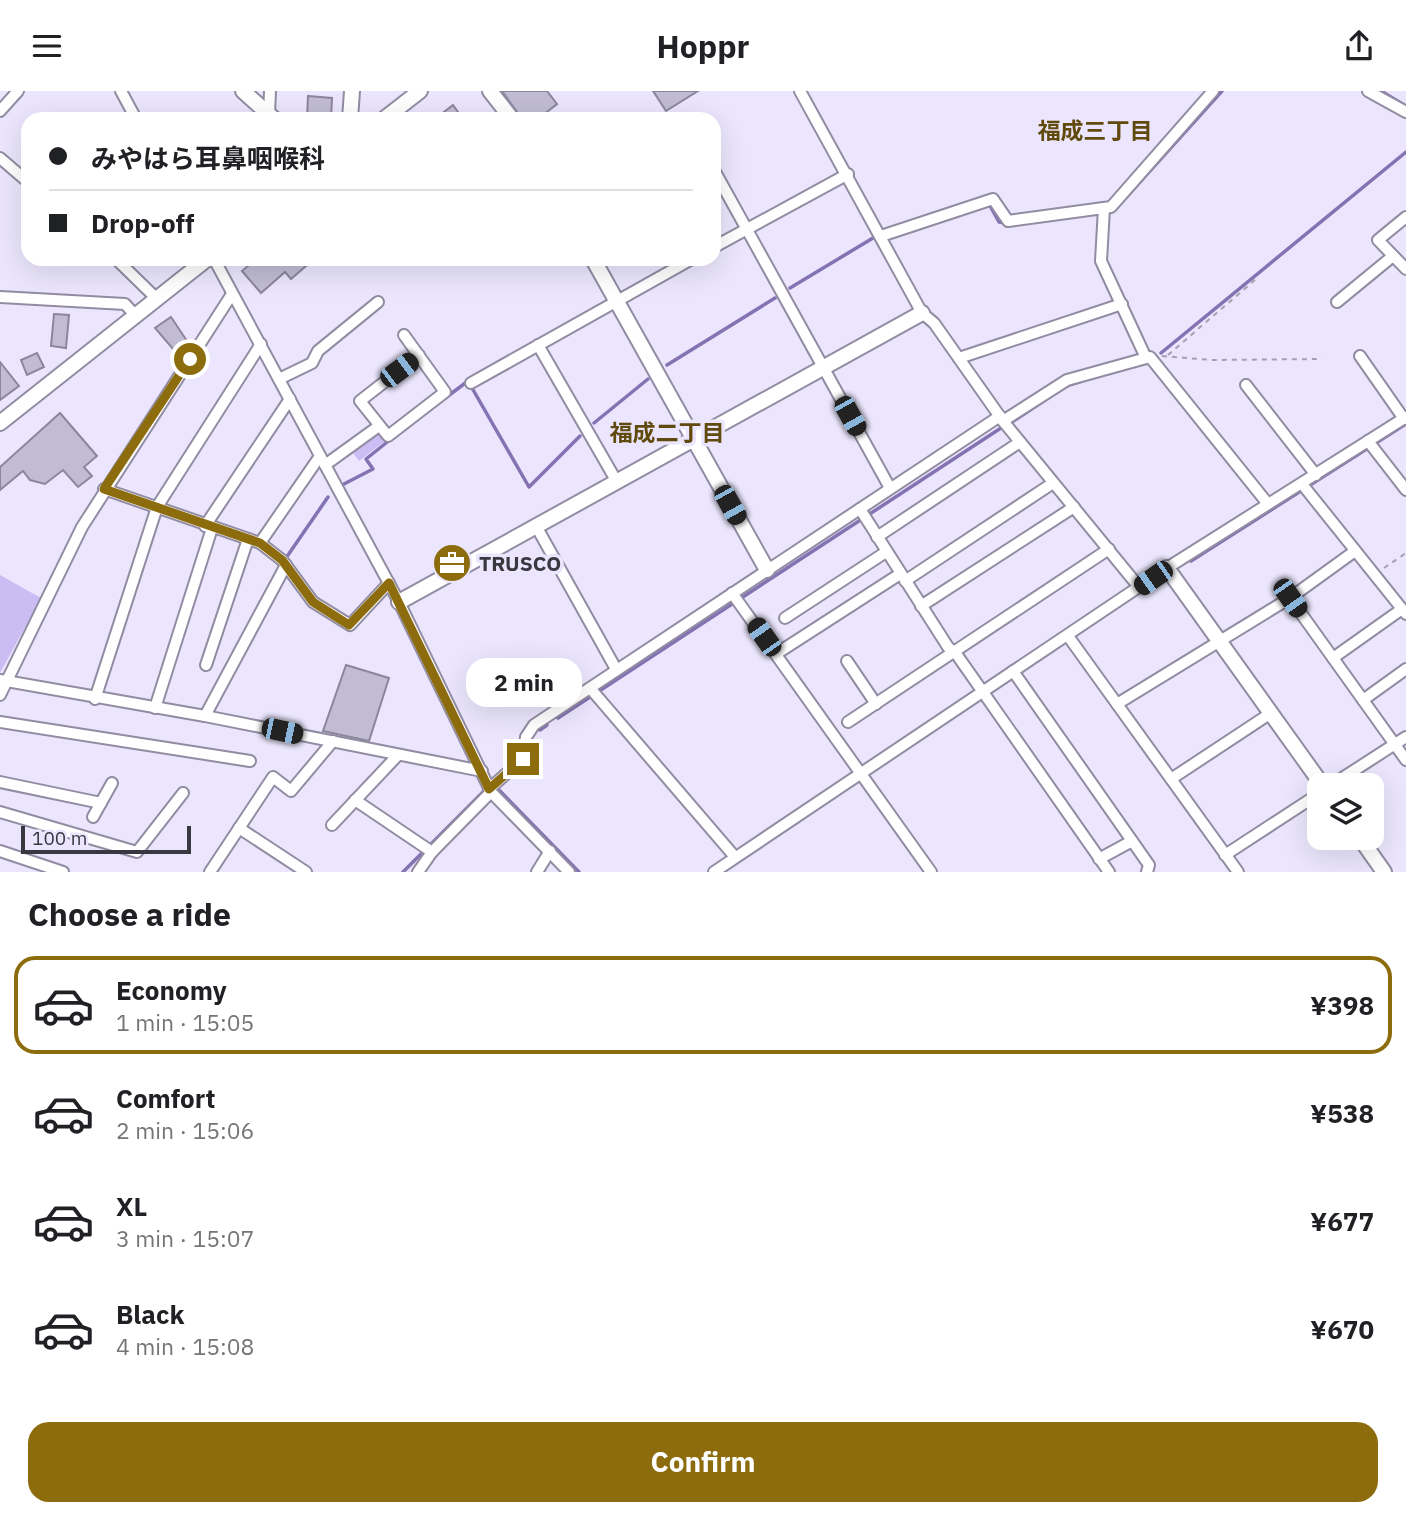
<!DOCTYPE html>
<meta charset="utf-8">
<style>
:root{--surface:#fff;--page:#f6f6f6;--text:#202124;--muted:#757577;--line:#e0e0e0;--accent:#8d6c0e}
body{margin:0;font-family:"IBM Plex Sans","Noto Sans JP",sans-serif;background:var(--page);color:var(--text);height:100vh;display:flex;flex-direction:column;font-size:26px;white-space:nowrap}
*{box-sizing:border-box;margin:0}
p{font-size:23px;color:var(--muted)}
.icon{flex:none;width:38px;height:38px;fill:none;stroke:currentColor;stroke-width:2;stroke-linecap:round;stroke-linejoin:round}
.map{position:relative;height:781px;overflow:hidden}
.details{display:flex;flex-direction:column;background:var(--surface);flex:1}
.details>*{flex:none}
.banner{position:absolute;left:21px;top:21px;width:700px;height:154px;border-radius:21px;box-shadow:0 7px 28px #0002;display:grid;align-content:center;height:154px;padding:0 28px;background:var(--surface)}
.controls{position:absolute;left:1307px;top:682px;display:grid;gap:14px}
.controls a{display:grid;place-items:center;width:77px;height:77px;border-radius:14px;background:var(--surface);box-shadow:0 7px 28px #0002;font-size:35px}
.scale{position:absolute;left:21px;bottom:18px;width:170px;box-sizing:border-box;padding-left:7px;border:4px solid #393740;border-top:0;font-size:19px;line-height:24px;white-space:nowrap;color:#393740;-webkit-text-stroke:5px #ebe6fd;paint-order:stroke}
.end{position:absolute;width:32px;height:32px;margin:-16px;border:9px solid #8d6c0e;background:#fff;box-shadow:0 0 0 4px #fff}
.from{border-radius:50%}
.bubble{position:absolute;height:49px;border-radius:21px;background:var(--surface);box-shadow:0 7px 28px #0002;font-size:23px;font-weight:800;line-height:49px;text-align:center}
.car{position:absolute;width:21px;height:42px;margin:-21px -10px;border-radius:9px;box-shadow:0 0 5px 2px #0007;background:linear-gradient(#222 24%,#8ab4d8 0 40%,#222 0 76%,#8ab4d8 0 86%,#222 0)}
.banner b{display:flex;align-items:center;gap:24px;height:66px;font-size:26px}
.banner b+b{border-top:2px solid var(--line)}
.banner i{width:18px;height:18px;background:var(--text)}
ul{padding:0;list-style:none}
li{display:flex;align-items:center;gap:21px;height:98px;margin:0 14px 10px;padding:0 14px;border:4px solid transparent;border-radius:21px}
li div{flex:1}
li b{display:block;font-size:26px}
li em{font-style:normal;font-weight:800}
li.active{border-color:var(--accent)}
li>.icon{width:63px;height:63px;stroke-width:1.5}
h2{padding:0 28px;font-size:32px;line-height:84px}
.cta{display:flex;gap:14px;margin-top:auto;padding:14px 28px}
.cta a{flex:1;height:80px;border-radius:21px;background:var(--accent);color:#fff;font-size:28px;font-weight:800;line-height:80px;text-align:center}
header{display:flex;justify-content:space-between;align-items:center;height:91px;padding:0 28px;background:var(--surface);font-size:32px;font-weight:800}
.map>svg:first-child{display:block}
.green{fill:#cbbdf3}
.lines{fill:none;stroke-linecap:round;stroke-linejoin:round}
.stream{stroke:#8572b3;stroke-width:3.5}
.building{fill:#c1bcd3;stroke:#8b869c;stroke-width:2}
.minor-casing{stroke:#918ca2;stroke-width:14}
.tertiary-casing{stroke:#918ca2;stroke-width:18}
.path{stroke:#a4a0b2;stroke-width:2;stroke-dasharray:5 5;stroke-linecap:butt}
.minor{stroke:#fff;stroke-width:10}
.tertiary{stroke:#fff;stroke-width:14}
.route{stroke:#8d6c0e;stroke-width:9}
.labels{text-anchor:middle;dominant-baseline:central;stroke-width:7;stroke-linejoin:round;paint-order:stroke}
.poi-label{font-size:21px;font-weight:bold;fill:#393740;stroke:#ebe6fd;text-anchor:start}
.neighbourhood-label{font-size:23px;font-weight:bold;fill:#614a0d;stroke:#ebe6fd}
</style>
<header><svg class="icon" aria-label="menu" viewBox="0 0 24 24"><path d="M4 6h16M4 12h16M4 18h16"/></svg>Hoppr<svg class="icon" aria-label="share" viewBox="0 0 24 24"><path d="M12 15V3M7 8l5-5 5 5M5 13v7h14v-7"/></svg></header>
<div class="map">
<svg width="1406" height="781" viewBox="0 0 1406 781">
<rect width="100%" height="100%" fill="#ebe6fd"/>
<g class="green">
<path d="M378 340 385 350 359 370 351 359Z"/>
<path d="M0 484 41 507 0 582Z"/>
</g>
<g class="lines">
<g class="stream">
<path d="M1381 0 1406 15"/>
<path d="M1121 112 1222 0"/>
<path d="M989 113 999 131 1005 132"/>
<path d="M790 197 873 147"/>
<path d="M1161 262 1406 61"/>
<path d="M667 274 775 207"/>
<path d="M1066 295 1082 290"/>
<path d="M448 305 468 290 529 396 580 345"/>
<path d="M1012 331 1045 309"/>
<path d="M594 332 648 288"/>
<path d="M342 394 373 378 366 368 391 348"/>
<path d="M286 467 328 406"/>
<path d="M1191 470 1406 333"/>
<path d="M558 627 1001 337"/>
<path d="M540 639 547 634"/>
<path d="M499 699 579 781"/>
<path d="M429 755 484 700"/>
<path d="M403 781 424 760"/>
</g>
</g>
<g class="building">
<path d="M502 0H547L557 13 538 28H522Z"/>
<path d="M653 0H698L666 20Z"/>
<path d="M308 5 332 7 331 28H307Z"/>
<path d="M453 14 463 28H435Z"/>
<path d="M256 168H314L291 188 285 181 261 202 242 180Z"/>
<path d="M54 223 69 224 66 257 51 255Z"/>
<path d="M171 226 189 253 179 265 155 237Z"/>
<path d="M37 262 44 276 27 284 21 269Z"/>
<path d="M0 271 19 295 0 309Z"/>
<path d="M60 322 97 365 84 376 92 385 78 396 63 379 45 393 30 389 23 380 0 399V376Z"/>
<path d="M346 574 389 587 369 650 323 640Z"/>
</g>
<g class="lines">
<defs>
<g id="minor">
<path d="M121 0 136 28"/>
<path d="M800 0 922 222 934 232 1003 330 1139 496"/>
<path d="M1368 0 1406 21"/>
<path d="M0 20 18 0"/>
<path d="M269 23 270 0"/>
<path d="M0 67 28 91"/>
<path d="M714 79 890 397"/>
<path d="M1104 117 1101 170 1146 267"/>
<path d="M1406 126 1378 149 1406 178"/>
<path d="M881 145 993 108 1008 130 1111 116 1213 0"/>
<path d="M714 156 848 83"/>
<path d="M116 168 156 207"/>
<path d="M214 168 399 511 491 701 569 781"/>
<path d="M0 206 125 213 135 224"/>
<path d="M1337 211 1393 165"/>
<path d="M404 244 445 301 388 345 360 310 419 264"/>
<path d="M538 254 617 391"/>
<path d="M1360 265 1404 328"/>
<path d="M959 267 1122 213"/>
<path d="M279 288 312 272 318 260 378 211"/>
<path d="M471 292 692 168"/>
<path d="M1246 294 1316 384"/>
<path d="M1003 330 1067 289 1150 266 1268 413"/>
<path d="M1368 350 1406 399"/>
<path d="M325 374 379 335"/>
<path d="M1302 393 1406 523"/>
<path d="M104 398 260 452 320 365"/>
<path d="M860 418 948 556 957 564 1109 781"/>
<path d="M205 435 290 308"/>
<path d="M536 435 616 578"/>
<path d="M877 446 1020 351"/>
<path d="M260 452 282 469 313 511 350 534 389 492"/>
<path d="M905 490 1053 392"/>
<path d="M732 502 931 781"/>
<path d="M1290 507 1406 669"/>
<path d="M921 515 1074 416"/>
<path d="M785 527 886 461"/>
<path d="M1068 545 1238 781"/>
<path d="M776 563 900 483"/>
<path d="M1333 567 1402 518"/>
<path d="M847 570 876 613"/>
<path d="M206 574 248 448"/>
<path d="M1013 580 1149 774 1147 781"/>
<path d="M0 589 205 625 482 680"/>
<path d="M590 597 735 766"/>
<path d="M0 604 82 436 232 203"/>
<path d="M95 608 157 416 261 253"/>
<path d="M1363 609 1406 578"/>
<path d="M1117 613 1290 507 1355 460"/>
<path d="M155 617 212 437"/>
<path d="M205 625 286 474"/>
<path d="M0 631 250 670"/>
<path d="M848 631 1109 458"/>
<path d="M1171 688 1271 622"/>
<path d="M0 691 101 712"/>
<path d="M1330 695 1406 646"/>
<path d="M489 698 523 668 526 646 534 634 1000 325"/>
<path d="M355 709 432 761"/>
<path d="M0 721 137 761 183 702"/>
<path d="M93 726 112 692"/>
<path d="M332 734 398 664"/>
<path d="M239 737 306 781"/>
<path d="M0 760 63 781"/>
<path d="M1225 764 1320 702"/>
<path d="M1099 768 1132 750"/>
<path d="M210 781 273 686 291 700 333 650"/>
<path d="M418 781 432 761 491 701"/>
<path d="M537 781 550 760"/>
<path d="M714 781 1167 477 1406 326"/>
</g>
<g id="tertiary">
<path d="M243 0 274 28"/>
<path d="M490 0 512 28"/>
<path d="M350 28 352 0"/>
<path d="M384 28 420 0"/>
<path d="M593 168 767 479"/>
<path d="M0 332 207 168"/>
<path d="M1167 477 1323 695"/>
<path d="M399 511 922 222"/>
<path d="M1360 747 1384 781"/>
</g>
</defs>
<use href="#minor" class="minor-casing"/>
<use href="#tertiary" class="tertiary-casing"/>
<g class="path">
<path d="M1168 264 1256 188"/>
<path d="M1162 265 1212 269 1322 268"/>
<path d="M1384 477 1406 462"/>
</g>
<use href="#minor" class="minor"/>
<use href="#tertiary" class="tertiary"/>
</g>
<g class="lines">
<path class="route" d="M190 268 104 398 260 452 282 469 313 511 349 534 389 492 489 698 523 668"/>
</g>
<defs>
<symbol id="office-disc" viewBox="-11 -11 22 22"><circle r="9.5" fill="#8d6c0e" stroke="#ebe6fd"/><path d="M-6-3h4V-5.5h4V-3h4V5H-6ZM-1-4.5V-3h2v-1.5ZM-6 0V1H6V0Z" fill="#fff"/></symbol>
</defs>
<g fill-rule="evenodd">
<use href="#office-disc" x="430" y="450" width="44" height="44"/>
</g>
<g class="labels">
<g class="poi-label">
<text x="479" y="472">TRUSCO</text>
</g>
<g class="neighbourhood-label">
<text x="1095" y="39">福成三丁目</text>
<text x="667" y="341">福成二丁目</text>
</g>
</g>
</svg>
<div class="controls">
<a><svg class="icon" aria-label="layers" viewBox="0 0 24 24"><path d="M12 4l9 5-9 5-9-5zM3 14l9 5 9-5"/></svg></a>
</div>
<div class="scale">100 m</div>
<i class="end from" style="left:190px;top:268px"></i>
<i class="end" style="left:523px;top:668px"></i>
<div class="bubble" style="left:466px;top:567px;width:116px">2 min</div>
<i class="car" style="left:399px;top:279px;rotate:53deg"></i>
<i class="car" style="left:850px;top:325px;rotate:151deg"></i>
<i class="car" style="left:730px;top:414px;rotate:151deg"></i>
<i class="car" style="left:1153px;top:487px;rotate:235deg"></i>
<i class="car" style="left:1290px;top:507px;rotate:145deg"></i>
<i class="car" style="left:764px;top:546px;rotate:325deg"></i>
<i class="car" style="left:282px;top:640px;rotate:102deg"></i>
<div class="banner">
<b><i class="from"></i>みやはら耳鼻咽喉科</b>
<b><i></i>Drop-off</b>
</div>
</div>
<section class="details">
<h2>Choose a ride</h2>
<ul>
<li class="active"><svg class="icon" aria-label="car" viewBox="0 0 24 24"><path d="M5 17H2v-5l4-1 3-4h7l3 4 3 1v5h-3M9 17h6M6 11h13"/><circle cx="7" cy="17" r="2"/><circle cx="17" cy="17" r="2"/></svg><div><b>Economy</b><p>1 min · 15:05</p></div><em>¥398</em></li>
<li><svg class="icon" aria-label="car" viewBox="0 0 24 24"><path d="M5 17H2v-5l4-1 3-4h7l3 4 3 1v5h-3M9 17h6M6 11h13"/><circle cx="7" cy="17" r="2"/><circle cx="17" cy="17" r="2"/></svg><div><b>Comfort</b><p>2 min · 15:06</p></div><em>¥538</em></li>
<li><svg class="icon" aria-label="car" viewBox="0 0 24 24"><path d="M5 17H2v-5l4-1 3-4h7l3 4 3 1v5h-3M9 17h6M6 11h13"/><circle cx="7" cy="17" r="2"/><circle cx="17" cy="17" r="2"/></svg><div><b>XL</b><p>3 min · 15:07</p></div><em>¥677</em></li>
<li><svg class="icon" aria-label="car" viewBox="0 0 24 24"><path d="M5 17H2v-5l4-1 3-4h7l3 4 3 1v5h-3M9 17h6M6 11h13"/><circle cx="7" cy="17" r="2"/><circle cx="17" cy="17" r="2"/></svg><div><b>Black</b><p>4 min · 15:08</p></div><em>¥670</em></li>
</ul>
<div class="cta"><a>Confirm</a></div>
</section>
